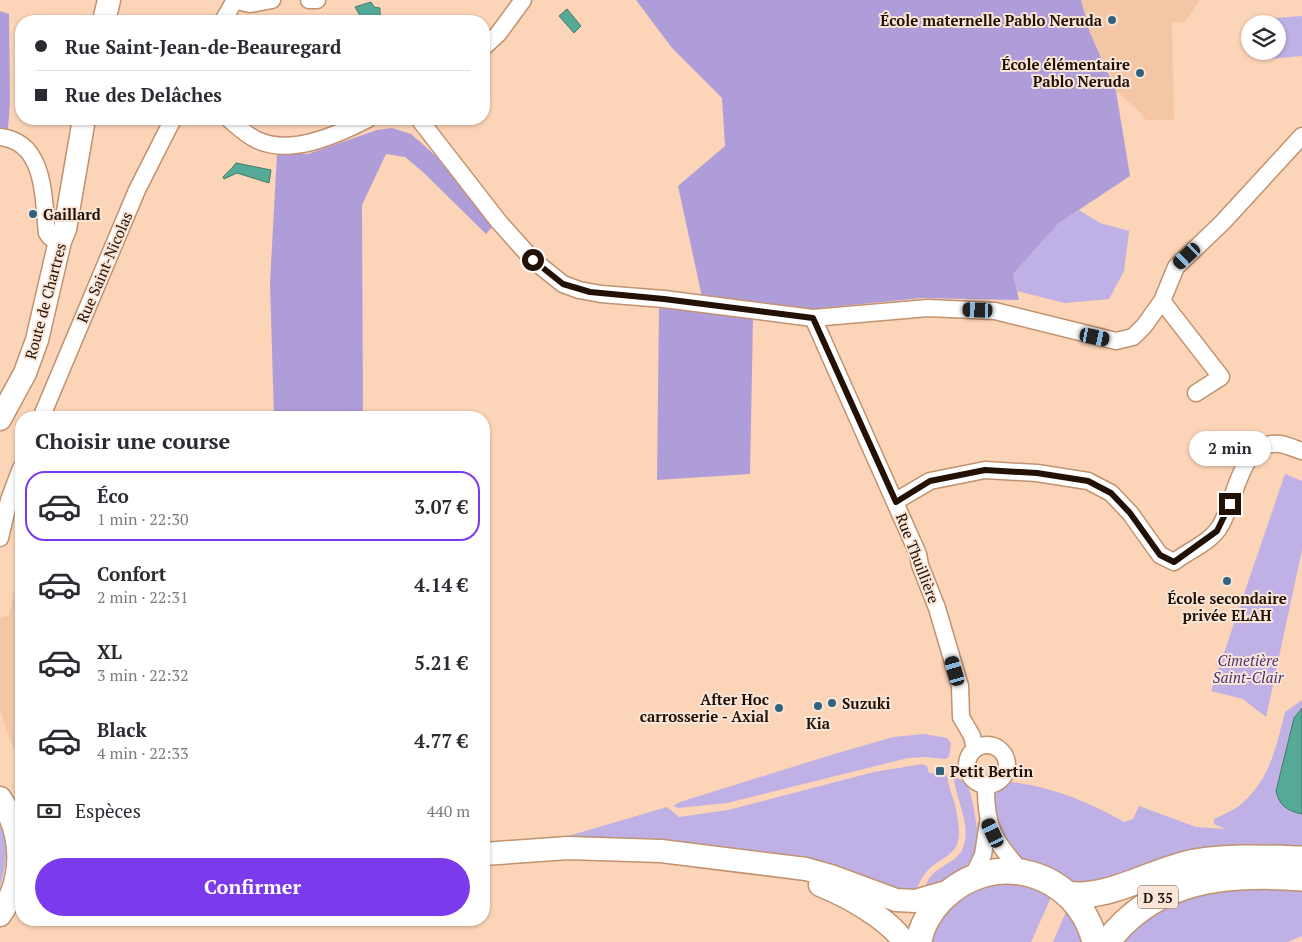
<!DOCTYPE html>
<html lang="fr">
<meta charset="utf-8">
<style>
:root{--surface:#fff;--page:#f2f2f3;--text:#2b2b33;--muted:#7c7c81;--line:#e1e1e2;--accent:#7c3aed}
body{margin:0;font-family:"PT Serif",serif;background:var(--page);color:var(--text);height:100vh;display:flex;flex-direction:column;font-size:19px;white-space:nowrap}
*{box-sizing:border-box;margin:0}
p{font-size:16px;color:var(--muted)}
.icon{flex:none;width:28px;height:28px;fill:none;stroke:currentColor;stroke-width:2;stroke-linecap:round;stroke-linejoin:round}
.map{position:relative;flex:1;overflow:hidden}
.sheet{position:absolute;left:15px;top:411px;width:475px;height:515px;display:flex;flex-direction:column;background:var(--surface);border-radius:20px;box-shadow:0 1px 4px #0004}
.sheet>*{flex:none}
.hud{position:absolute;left:15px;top:15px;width:475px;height:110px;border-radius:20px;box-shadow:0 1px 4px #0004;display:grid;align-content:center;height:110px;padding:0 20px;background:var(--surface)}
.fabs{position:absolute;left:1241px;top:15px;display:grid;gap:10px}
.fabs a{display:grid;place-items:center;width:45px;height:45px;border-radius:50%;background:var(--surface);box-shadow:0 1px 4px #0004;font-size:25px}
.end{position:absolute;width:22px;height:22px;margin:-11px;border:6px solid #221104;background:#fff;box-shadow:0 0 0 2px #fff}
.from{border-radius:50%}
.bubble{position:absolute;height:35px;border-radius:18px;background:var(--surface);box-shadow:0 1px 4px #0004;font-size:16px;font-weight:800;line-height:35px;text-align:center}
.car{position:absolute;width:15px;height:30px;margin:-15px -8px;border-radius:6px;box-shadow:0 0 4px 1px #0007;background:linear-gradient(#222 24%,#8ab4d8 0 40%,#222 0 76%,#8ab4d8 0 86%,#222 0)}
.hud b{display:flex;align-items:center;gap:18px;height:48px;font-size:19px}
.hud b+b{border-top:1px solid var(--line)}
.hud i{width:12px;height:12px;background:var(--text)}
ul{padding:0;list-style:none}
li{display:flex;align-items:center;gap:15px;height:70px;margin:0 10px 8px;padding:0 10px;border:2px solid transparent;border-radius:20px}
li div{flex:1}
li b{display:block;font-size:19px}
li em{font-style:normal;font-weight:800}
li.on{border-color:var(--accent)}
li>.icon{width:45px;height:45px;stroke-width:1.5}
h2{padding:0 20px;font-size:22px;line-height:60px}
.pay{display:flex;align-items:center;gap:12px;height:55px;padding:0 20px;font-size:19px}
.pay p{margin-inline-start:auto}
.button{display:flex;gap:10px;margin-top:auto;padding:10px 20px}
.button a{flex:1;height:58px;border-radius:30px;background:var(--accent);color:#fff;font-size:20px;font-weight:800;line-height:58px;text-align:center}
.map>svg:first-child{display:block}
.built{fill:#f3c6a6}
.green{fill:#bfb0e5}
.forest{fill:#af9dd9}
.water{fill:#54a997;stroke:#457b6b}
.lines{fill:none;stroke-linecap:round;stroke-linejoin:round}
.street-casing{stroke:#c1926f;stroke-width:19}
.secondary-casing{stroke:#c1926f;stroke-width:25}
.primary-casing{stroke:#c1926f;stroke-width:28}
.street{stroke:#fff;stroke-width:16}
.secondary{stroke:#fff;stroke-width:22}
.primary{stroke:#fff;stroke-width:25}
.route{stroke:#221104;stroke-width:6}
.poi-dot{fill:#30617f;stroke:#fae6d8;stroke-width:2}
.labels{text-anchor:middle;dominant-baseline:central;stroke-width:4;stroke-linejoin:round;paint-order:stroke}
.shield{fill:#fae6d8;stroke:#635144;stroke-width:1}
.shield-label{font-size:14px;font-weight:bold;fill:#221104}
.poi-label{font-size:15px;font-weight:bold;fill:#221104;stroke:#fae6d8;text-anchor:end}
.street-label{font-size:15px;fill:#221104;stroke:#fae6d8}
.park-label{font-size:15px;font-style:italic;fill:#4b3178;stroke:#fae6d8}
</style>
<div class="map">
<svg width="1302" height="942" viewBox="0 0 1302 942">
<rect width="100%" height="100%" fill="#fcd4b7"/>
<g class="built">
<path d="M1081 0H1200L1185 22 1172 23 1174 120H1146L1138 110 1116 91 1090 33Z"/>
<path d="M14 592H21V761L13 747 0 710V618L9 616Z"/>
</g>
<g class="green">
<path d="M1302 16V56L1268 59 1267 51H1278V24H1265L1264 19Z"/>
<path d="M1079 210 1100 223 1129 231 1124 271 1109 299 1065 303 1017 291 1013 274 1059 223Z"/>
<path d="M1285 474 1302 481V550L1266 717 1243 699 1211 691Z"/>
<path d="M1302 700V708L1294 718 1285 759 1286 808 1302 814V853C1247 860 1192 867 1136 874 1122 876 1092 884 1080 882 1067 881 1055 869 1042 865 1035 863 1027 862 1021 858 1000 846 977 788 1012 782 1051 787 1090 802 1124 822L1133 819 1139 806 1196 827 1225 829 1214 824V819C1222 815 1232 811 1239 806 1269 782 1276 748 1285 712Z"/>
<path d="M924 734 947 738 951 743 949 756 946 759 925 757 908 758 727 803 678 808 673 806 680 802 831 755 893 737Z"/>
<path d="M922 764 927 766 929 773 947 775C948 785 951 792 954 801 957 811 959 825 959 835 958 856 939 858 927 871 921 878 918 886 914 894L558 839 667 807 679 817 728 810 874 772Z"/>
<path d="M956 777C961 780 965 782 968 787 972 793 979 836 978 844 977 848 975 854 973 858 965 870 938 884 925 890 928 866 956 866 963 848 972 826 957 802 954 780Z"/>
<path d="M0 825C9 843 6 867 0 886Z"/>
<path d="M1012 879 1053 893 1031 942H927L928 936 961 893Z"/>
<path d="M1302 885V936L1288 942H1120L1157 910 1212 889Z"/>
<path d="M1068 907 1086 942H1053Z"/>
</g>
<g class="forest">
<path d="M636 0H1081L1090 33 1116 91 1130 176 1059 223 1013 274 1019 300 922 298 811 309 702 297 678 186 725 146 722 98 672 48Z"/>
<path d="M0 11 9 14 10 102 8 129 0 133Z"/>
<path d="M392 128 411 134 436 156 492 227 486 234 423 172 405 157 386 154 362 205 363 417H274L270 283 277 154H308L377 130Z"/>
<path d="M659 308 753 317 750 474 657 480Z"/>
</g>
<g class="water">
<path d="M371 2 374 7 380 8V14L384 21H363L355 7Z"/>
<path d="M567 9 581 26 574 33 559 16Z"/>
<path d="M236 163 271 170 269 183 237 173 224 179 223 177C227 172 232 169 236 163Z"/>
<path d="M1302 708V814C1288 811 1279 806 1276 791L1294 718Z"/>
</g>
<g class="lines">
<defs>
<g id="street">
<path d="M234 0 250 4 272 0"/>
<path d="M309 0H317"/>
<path d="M223 21 235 0"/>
<path d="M484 47 498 34 523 0"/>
<path d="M229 119C237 126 246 135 257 140 291 156 337 135 368 119"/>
<path d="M419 119 499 222 533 260 563 284 579 290 601 294 664 299 813 318 928 308 995 311 1116 341 1133 337 1144 326 1162 301 1176 267 1222 223 1302 136"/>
<path d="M0 137C46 142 43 198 47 233L51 238 60 241"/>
<path d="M1162 301 1221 377 1196 393"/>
<path d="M813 318 918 554 920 565 937 608 960 686 961 717 972 736 975 749"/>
<path d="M41 418 137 190 173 119"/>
<path d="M896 501 930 481 985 470 1037 473 1088 481 1111 493 1130 513 1160 555 1174 562C1188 551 1209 543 1219 528 1236 503 1239 439 1280 444 1287 445 1295 449 1302 451"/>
<path d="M0 538 9 500 21 468"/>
<circle cx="987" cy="765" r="20"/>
<path d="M986 784C985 828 994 840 1022 872"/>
<path d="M972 878 983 855 988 822"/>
</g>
<g id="secondary">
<path d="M104 21 109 0"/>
<path d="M0 419 25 373 37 340 60 241 65 229 84 119"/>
<path d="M0 798C24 834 25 879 0 915"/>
<path d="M484 854 568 848 661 851 806 869 831 876 896 900 915 901 950 891"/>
<path d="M820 885C847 896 888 918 904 942"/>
</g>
<g id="primary">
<path d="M1067 894C1107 901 1155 869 1195 862 1230 856 1267 858 1302 859"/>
<path d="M919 942C921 926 931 910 942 899 993 847 1078 871 1095 942"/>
<path d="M1107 942C1156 878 1227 872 1302 878"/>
</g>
</defs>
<use href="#street" class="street-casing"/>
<use href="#secondary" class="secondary-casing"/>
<use href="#primary" class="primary-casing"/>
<use href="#street" class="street"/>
<use href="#secondary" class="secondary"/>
<use href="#primary" class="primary"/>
</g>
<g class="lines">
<path class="route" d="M533 260 563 284 590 292 664 299 813 318 896 502 930 481 985 470 1037 473 1088 481 1111 493 1130 513 1160 555 1174 562 1217 531 1230 504"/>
</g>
<g class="poi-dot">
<circle cx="1112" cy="20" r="5"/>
<circle cx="1140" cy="73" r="5"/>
<circle cx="33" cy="214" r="5"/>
<circle cx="1227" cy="581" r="5"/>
<circle cx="832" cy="703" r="5"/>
<circle cx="818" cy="706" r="5"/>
<circle cx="779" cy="708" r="5"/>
<rect x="935" y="766" width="10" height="10" rx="2.5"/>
</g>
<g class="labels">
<rect class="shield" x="1138" y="885.5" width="40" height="23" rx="4"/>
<g class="shield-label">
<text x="1158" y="897">D 35</text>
</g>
<g class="poi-label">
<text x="1102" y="20">École maternelle Pablo Neruda</text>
<text x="1130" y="64">École élémentaire<tspan x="1130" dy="17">Pablo Neruda</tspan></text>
<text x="43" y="214" text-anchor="start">Gaillard</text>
<text x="1227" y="598" text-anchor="middle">École secondaire<tspan x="1227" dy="17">privée ELAH</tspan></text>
<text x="769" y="699">After Hoc<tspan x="769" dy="17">carrosserie - Axial</tspan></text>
<text x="842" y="703" text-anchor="start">Suzuki</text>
<text x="818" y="723" text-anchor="middle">Kia</text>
<text x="950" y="771" text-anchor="start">Petit Bertin</text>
</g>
<g class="street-label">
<text transform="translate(104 267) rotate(-67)">Rue Saint-Nicolas</text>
<text transform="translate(45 301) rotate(-75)">Route de Chartres</text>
<text transform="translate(918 558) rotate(69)">Rue Thuillière</text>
</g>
<g class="park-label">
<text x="1248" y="660">Cimetière<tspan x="1248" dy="17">Saint-Clair</tspan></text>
</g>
</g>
</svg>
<div class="fabs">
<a><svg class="icon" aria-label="layers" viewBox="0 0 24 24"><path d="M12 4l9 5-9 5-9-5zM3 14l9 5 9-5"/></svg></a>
</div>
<i class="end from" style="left:533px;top:260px"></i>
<i class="end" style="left:1230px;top:504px"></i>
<div class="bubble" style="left:1189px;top:431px;width:82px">2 min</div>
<i class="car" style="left:1187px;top:256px;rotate:227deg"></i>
<i class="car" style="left:978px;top:310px;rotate:272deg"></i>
<i class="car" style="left:1095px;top:337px;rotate:102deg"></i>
<i class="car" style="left:955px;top:671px;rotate:344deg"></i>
<i class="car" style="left:993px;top:833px;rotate:335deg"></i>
<div class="hud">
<b><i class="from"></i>Rue Saint-Jean-de-Beauregard</b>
<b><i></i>Rue des Delâches</b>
</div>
<section class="sheet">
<h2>Choisir une course</h2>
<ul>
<li class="on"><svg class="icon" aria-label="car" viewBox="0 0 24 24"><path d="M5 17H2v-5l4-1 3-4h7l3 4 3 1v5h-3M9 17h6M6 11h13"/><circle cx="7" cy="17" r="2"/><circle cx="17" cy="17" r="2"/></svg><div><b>Éco</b><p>1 min · 22:30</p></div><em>3.07 €</em></li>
<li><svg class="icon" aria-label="car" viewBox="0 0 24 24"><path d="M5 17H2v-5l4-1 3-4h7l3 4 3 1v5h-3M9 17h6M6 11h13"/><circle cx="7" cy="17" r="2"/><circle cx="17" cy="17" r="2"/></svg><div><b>Confort</b><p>2 min · 22:31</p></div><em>4.14 €</em></li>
<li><svg class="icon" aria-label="car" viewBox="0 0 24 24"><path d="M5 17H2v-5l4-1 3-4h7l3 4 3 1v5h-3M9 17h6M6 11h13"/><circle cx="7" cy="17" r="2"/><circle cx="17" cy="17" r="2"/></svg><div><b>XL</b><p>3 min · 22:32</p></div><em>5.21 €</em></li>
<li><svg class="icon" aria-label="car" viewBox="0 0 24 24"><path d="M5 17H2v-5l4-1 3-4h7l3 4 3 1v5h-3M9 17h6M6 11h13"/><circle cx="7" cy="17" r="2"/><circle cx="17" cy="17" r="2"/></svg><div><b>Black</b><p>4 min · 22:33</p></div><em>4.77 €</em></li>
</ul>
<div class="pay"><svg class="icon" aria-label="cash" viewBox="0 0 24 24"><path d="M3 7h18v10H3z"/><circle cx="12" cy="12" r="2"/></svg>Espèces<p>440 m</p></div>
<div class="button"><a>Confirmer</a></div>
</section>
</div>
